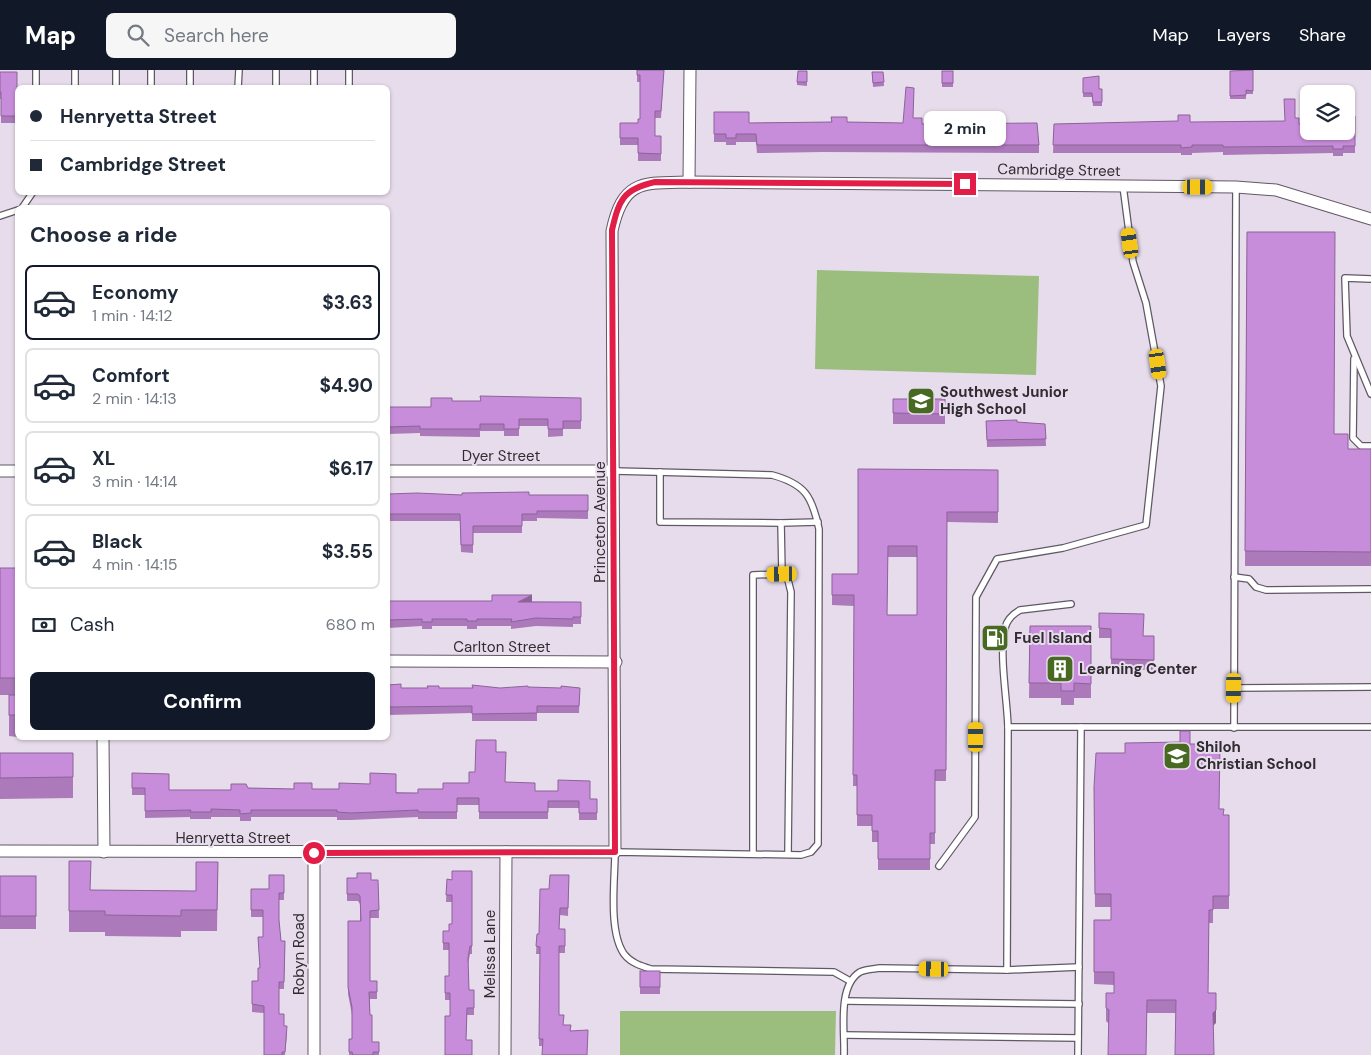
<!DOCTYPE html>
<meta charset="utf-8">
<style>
:root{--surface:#fff;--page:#f6f6f7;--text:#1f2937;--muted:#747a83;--line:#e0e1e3;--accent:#111827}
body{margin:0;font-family:"DM Sans",sans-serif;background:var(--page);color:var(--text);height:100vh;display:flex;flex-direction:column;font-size:19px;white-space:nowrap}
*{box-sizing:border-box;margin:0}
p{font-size:16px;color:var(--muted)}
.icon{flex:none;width:28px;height:28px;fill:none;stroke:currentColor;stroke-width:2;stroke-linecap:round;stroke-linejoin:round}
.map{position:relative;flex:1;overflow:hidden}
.details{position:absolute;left:15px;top:135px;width:375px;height:535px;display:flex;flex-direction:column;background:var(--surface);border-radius:8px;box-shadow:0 1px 4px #0004}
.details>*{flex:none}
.banner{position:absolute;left:15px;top:15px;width:375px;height:110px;border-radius:8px;box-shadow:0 1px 4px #0004;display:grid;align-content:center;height:110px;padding:0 15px;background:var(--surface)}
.fabs{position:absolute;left:1300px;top:15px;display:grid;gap:10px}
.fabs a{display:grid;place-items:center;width:55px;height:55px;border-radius:8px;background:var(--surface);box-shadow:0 1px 4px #0004;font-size:25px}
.end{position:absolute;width:22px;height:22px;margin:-11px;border:6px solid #e11d48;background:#fff;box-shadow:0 0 0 2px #fff}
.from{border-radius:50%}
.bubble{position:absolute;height:35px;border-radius:8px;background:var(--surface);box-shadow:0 1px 4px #0004;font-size:16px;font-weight:700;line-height:35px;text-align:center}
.car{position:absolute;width:15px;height:30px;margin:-15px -8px;border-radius:6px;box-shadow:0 0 4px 1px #0007;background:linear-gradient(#f5c518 24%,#345 0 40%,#f5c518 0 76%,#345 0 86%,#f5c518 0)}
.banner b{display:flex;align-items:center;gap:18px;height:48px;font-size:19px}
.banner b+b{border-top:1px solid var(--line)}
.banner i{width:12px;height:12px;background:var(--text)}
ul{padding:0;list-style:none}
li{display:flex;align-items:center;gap:15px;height:75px;margin:0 10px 8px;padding:0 5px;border:2px solid var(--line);border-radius:8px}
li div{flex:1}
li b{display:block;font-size:19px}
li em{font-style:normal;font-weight:700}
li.on{border-color:var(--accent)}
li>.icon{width:45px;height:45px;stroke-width:1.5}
h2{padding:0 15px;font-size:22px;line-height:60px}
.pay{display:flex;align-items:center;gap:12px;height:55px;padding:0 15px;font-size:19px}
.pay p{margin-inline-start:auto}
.primary-button{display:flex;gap:10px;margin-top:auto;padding:10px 15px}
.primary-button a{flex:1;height:58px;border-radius:8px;background:var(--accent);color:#fff;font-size:20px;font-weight:700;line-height:58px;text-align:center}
header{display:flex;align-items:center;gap:30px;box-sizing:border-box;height:70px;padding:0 25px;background:var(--accent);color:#fff}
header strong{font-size:24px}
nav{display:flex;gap:28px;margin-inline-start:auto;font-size:18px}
.search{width:350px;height:45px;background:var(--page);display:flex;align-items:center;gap:12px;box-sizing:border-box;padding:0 18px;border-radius:8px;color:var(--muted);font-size:19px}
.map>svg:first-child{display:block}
.green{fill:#9bbd7e}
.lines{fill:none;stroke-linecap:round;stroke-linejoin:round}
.service-casing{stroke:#615865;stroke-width:8}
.minor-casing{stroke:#615865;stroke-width:13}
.service{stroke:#fff;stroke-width:5.5}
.minor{stroke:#fff;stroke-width:11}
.wall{fill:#ac79bb;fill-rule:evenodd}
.shaded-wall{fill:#8c6399}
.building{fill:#c88dda;stroke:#8c6399;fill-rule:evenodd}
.route{stroke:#e11d48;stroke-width:6}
.labels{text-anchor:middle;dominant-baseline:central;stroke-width:4;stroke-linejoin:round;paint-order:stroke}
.street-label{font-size:15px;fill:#302c32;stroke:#e7dceb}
.poi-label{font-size:15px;font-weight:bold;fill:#302c32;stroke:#e7dceb;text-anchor:start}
</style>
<header>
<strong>Map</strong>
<div class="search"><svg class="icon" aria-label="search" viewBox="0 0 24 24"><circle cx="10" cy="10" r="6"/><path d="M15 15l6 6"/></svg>Search here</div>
<nav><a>Map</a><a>Layers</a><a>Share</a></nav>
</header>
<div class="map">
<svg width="1371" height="985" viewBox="0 0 1371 985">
<rect width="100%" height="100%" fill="#e7dceb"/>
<g class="green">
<path d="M817 200 1039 206 1036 305 815 299Z"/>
<path d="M620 941H836L835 985H620Z"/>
</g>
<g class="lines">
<defs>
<g id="service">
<path d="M36 0V18"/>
<path d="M75 18V0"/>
<path d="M116 18V0"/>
<path d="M151 18V0"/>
<path d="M190 18V0"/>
<path d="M238 18 239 0"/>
<path d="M276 18V0"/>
<path d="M314 18V0"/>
<path d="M349 18V0"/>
<path d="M22 138 33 122"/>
<path d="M0 146 18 140"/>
<path d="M1371 209 1345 208 1347 266 1371 324"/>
<path d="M1354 289 1353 368 1361 376H1371"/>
<path d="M614 401 772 405C805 414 812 426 819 459L818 774 811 782 801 785 615 782C615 810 608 861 624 884 631 893 641 896 651 899L834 902 850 911"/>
<path d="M660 402V452L781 453"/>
<path d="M782 504 781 453 818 452"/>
<path d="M1234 507 1249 509 1256 517 1266 520 1371 519"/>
<path d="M1234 618 1371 617"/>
<path d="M1008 657C1007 627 999 586 1005 558 1007 550 1013 544 1020 540L1071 534"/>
<path d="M1234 658 1236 117"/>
<path d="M753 784V505L782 504 788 510 791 522 788 784"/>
<path d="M939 796 975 747 976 527 997 489 1063 478 1146 455 1161 316 1146 233 1133 192 1123 116"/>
<path d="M1007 900 1079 897"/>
<path d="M845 931 1079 934"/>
<path d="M845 965 1078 968"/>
<path d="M844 985C845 961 837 916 860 902 866 899 874 899 880 898L1007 900 1008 657H1371"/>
<path d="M1078 985 1081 657"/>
</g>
<g id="minor">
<path d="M689 112 690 0"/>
<path d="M0 401H18"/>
<path d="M388 401H614"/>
<path d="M388 591 616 592"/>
<path d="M103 668 104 782"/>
<path d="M0 781 615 782 612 161C623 109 643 113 689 112L1236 117 1276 120 1371 149"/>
<path d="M314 783V985"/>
<path d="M505 985 506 782"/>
</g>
</defs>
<use href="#service" class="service-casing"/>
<use href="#minor" class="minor-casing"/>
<use href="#service" class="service"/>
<use href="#minor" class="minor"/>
</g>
<g class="wall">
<path d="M637 0H664L661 48H655V66H661V91H638V75H620V53H638L640 49V12H637Z"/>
<path d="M1253 0V24H1246V29H1230V1Z"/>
<path d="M807 1V16L797 15V12Z"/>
<rect x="942" y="1" width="11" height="16"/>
<path d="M0 2H17V53H1V29H0Z"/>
<path d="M872 2H883L884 16 873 17Z"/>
<path d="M1083 8 1099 19H1102V36H1093L1092 27H1083Z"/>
<path d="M714 42 749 53 831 52V47L847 52 903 53 914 48 922 54 1039 75V83L823 82 757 83 756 72H736V75H726V72H714Z"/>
<path d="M1355 46V83H1343V86H1333V83L1223 85V82L1192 83V85H1181V83H1053L1054 54 1285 51 1295 48 1299 54 1346 61Z"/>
<path d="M1247 162 1334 364 1348 379H1371V496H1245Z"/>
<path d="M581 328V359H563V366L548 367V356H519V366H504V361H480V367L420 366V363L388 364V337H431L452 331H481Z"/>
<rect x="893" y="329" width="52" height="25"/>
<path d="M986 351 1045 354 1046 376 987 377Z"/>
<path d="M858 399 998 400V453L947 452 946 711H935V774H930V800H878V772H872V756H857V716H853L854 536 832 535V504H858ZM888 487H917V545H887Z"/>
<path d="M388 424 462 425H588V449L537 448V451H522V463H473V483L461 482 460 451H388Z"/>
<rect x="16" y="440" width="2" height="35"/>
<path d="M0 498H18V667L9 666V625H0Z"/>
<path d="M388 531 581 532V554H573V557L536 556 511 559V556H477V559H467V556H432V559H422V556L388 558Z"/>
<path d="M1099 543 1143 566H1154V600L1111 599V568H1099Z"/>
<path d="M1030 556H1091V628H1074V635H1061V628H1029Z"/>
<path d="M388 615 401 618H580L579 643H537V651H472V643L388 645Z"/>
<path d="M1190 674 1219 739 1223 745H1229V839H1213V853H1209L1208 923H1216V953L1175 943H1147L1108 953 1106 951V923H1114V915L1094 914V850H1111V837H1095L1094 717 1125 683Z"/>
<path d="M496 682 505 712 535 721 590 729H597V750H579V738H548V749H479V735H457V749H418V747L351 750H337V747H251V751H240V747H211V749H190V747L145 748V725H132V703L169 720H231V714L248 718 294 719H312L418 723 443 719 469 713 475 702Z"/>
<path d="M0 683H73V728L0 729Z"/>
<path d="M69 791 91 820 196 821 218 792 217 861H181V867L105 866V862H69Z"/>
<path d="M472 801V884H470L468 895 469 920H474V945H467L466 970 472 985 450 946V930H445V906H449V880H443V861H449L452 854V832H446L447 809 452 810Z"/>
<path d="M284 805V830H279V851L281 871H285L284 919H279V944L284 956 287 963 285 985H264V943L252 942V911H258L260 898 258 867H263V847H251V819H269Z"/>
<path d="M569 805 568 846 560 845 559 859H565V883H559L542 976H539L540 884H536L537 864H539L549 819Z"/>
<rect x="0" y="806" width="36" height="53"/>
<path d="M347 808 371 810H378L379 848H370V911H377V929H370V945L372 972H379V985H349V969H352V945L348 924V851H360V834L358 831H347Z"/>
<rect x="640" y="901" width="20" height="23"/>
</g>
<g class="shaded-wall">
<path d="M532 525V532H518Z"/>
<path d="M1216 940V953L1213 956V943Z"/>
</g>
<g class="building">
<path d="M637 0H664L661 41H655V66H661V84L638 83V68H620V53H638V49H640V5H637Z"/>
<path d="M1253 0V21L1246 20V25L1230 26V1Z"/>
<path d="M798 1H807V12H797Z"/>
<rect x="942" y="1" width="11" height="12"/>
<path d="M0 2H17V46H1V22H0Z"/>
<path d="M872 2H883L884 12 873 13Z"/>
<path d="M1099 6V19H1102V32H1093L1092 23H1083V8Z"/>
<path d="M906 17 914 18 913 48H922V54L1037 53 1039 75H757L756 64H736V68H726V64H714V42H749V53L832 52 831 47H847V52L903 53Z"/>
<path d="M1284 29H1295V48H1299V54H1309V61H1346V46H1355V76H1343V79H1333V76L1223 77V75H1192V77L1181 78V75H1053L1054 54 1178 51V45H1190V52L1285 51Z"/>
<path d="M1247 162H1335L1334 364H1348V379H1371V482L1245 481Z"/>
<path d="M480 326 581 328V351H563V359H548V349H519V359H504V354H480V359H420V356L388 357V337H431V328H452V331H481Z"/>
<path d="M893 329H945V344L893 343Z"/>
<path d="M1017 350V352L1045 354 1046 369 987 370 986 351Z"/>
<path d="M858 399 998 400V442H947L946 700H935V763H930V789H878V761H872V745H857V705H853L854 525H832V504H858ZM888 476H917V545H887Z"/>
<path d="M529 422V425H588V441H537V444H522V456H473V475H461L460 444H388V424L417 423 462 425V423Z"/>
<rect x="16" y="440" width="2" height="21"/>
<rect x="0" y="498" width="18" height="110"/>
<path d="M492 525H532L518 532H581V547H573V549L536 548 511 552 512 549H477V551H467V549H432V552H422V549L388 550V531H492Z"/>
<path d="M1099 543 1144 544 1143 566H1154V590L1111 589V559L1099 558Z"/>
<path d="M1030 556H1091V614L1074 613V621H1061V613H1029Z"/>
<path d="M401 614V618H428L427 616H439V618H473L472 615 500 618 528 616V617L561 618V616L580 618 579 636H537V643L472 644V636L388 637V615Z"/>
<rect x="9" y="625" width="9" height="20"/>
<path d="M1180 661H1190V674H1220L1219 739H1224L1223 745H1229V826H1213V840H1209L1208 923H1216V940L1213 943 1214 985H1175L1176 930H1147L1146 985H1108L1109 940 1106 938V923H1114V902H1094V850H1111V824H1095L1094 717 1096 683H1125V673L1180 672Z"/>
<path d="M476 670H496V682H506L505 712 535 713V721H558V710L590 711V729H597V743H579V731H548V742H479V728H457V742H418V740L351 743 337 742V740H251V743L240 744V740L211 739V742H190L191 740 145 741V718H132V703L169 704V720H231V714H246L248 718 294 719V713H312V719H339V713L370 714V703L396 704V723H418V719H443V713H469V702H475Z"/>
<path d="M0 683H73V707L0 708Z"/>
<path d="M69 791H91L90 820 196 821V792H218L217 840H181V846L105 845V841H69Z"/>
<path d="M452 801H472V876H470L468 888 469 920H474V938H467L466 970H472V985H445V946H450V923H445V906H449V873H443V861H449V854H452V825H446L447 809 452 810Z"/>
<path d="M357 803H371V810H378L379 840 370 841V911H377V922H369L370 945H372V972H379V982H373V985H353L352 982H349V969H352V937L348 917V851H361L360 826 358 824H347V808H357Z"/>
<path d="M269 805H284V823H279V850L281 871H285L284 912H279V944H284V956H287L285 982H282V985H264V936L252 934V911H258V898H260L258 867H263V840H251V819H269Z"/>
<path d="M550 805H569L568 838H560L559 859H565V876H559V945H564L563 955H571L570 961 588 960 587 985H542L543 969H539L540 877 536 876 537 864H539L540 819H549Z"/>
<rect x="0" y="806" width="36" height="40"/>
<rect x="640" y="901" width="20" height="16"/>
</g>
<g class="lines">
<path class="route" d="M314 783 615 782 612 160C619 130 623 119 655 112L965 114"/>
</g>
<defs>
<symbol id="school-square" viewBox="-11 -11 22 22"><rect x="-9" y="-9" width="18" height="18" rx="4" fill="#476921" stroke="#e7dceb"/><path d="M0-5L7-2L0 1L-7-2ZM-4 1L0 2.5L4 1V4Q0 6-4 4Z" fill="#fff"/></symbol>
<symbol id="fuel-square" viewBox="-11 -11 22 22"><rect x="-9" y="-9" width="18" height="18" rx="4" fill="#476921" stroke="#e7dceb"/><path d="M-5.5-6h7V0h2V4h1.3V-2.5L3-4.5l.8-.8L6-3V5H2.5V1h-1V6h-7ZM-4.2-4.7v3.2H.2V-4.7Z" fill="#fff"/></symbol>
<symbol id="building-square" viewBox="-11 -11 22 22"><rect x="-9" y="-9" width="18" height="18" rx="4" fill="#476921" stroke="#e7dceb"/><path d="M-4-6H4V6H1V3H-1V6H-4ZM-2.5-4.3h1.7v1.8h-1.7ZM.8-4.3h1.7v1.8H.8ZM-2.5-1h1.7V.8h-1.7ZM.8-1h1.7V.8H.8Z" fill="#fff"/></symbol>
</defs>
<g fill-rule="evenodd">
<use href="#school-square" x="905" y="315" width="32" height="32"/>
<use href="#fuel-square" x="979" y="552" width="32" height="32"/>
<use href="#building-square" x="1044" y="583" width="32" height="32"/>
<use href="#school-square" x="1161" y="670" width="32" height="32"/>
</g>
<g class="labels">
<g class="street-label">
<text transform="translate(1059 100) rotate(1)">Cambridge Street</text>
<text x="501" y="386">Dyer Street</text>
<text transform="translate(600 452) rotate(-90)">Princeton Avenue</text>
<text x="502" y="577">Carlton Street</text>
<text x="233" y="768">Henryetta Street</text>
<text transform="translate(299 884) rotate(-90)">Robyn Road</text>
<text transform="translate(490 884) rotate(-90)">Melissa Lane</text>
</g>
<g class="poi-label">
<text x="940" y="322">Southwest Junior<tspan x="940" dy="17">High School</tspan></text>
<text x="1014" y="568">Fuel Island</text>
<text x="1079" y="599">Learning Center</text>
<text x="1196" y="677">Shiloh<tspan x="1196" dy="17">Christian School</tspan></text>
</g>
</g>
</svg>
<div class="fabs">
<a><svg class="icon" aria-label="layers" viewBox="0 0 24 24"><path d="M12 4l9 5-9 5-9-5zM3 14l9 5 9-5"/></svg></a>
</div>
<i class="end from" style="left:314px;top:783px"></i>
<i class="end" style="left:965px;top:114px"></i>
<div class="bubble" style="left:924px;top:41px;width:82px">2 min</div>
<i class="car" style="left:1198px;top:117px;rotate:90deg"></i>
<i class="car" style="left:1130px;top:173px;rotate:352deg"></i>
<i class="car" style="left:1158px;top:294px;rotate:172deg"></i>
<i class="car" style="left:782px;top:504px;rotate:269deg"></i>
<i class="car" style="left:1234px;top:618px;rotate:181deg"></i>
<i class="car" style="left:976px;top:667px;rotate:0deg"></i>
<i class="car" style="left:934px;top:899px;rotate:271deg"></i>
<div class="banner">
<b><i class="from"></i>Henryetta Street</b>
<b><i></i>Cambridge Street</b>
</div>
<section class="details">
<h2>Choose a ride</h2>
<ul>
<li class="on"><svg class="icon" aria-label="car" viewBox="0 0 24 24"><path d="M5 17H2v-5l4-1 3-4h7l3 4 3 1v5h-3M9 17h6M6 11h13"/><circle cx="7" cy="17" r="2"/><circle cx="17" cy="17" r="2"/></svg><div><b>Economy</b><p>1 min · 14:12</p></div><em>$3.63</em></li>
<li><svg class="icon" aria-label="car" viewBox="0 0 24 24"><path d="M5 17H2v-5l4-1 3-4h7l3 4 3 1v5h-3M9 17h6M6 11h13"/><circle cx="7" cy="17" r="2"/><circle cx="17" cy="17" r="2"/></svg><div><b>Comfort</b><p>2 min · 14:13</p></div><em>$4.90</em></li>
<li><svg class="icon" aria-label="car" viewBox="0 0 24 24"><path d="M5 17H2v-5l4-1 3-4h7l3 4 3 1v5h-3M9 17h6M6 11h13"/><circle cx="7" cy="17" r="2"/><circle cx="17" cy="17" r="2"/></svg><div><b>XL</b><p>3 min · 14:14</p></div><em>$6.17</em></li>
<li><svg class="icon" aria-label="car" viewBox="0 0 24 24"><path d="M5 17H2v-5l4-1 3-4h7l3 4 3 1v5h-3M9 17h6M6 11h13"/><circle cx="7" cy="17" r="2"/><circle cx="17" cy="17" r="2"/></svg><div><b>Black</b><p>4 min · 14:15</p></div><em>$3.55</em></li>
</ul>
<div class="pay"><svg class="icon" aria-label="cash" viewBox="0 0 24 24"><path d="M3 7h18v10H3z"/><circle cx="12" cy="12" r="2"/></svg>Cash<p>680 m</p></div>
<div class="primary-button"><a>Confirm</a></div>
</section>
</div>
